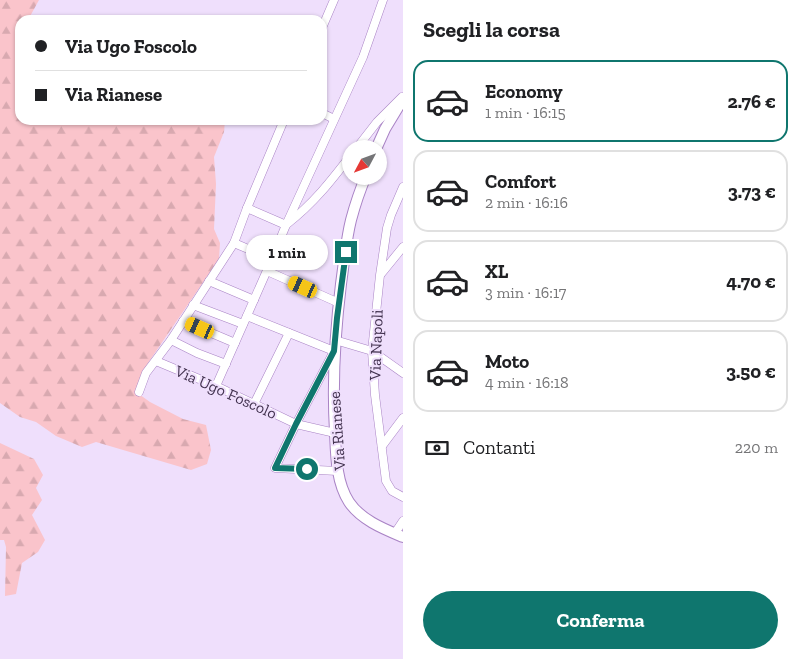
<!DOCTYPE html>
<html lang="it">
<meta charset="utf-8">
<style>
:root{--surface:#fff;--page:#f6f6f6;--text:#202124;--muted:#757577;--line:#e0e0e0;--accent:#0f766e}
body{margin:0;font-family:"Zilla Slab",serif;background:var(--page);color:var(--text);height:100vh;display:flex;flex-direction:column;font-size:19px;white-space:nowrap}
*{box-sizing:border-box;margin:0}
p{font-size:16px;color:var(--muted)}
.icon{flex:none;width:28px;height:28px;fill:none;stroke:currentColor;stroke-width:2;stroke-linecap:round;stroke-linejoin:round}
.map{position:relative;flex:1;overflow:hidden}
.sheet{display:flex;flex-direction:column;background:var(--surface);width:395px}
.sheet>*{flex:none}
.hud{position:absolute;left:15px;top:15px;width:312px;height:110px;border-radius:15px;box-shadow:0 1px 4px #0004;display:grid;align-content:center;height:110px;padding:0 20px;background:var(--surface)}
.needle{width:32px;rotate:229deg}
.controls{position:absolute;left:342px;top:140px;display:grid;gap:10px}
.controls a{display:grid;place-items:center;width:45px;height:45px;border-radius:50%;background:var(--surface);box-shadow:0 1px 4px #0004;font-size:25px}
.end{position:absolute;width:22px;height:22px;margin:-11px;border:6px solid #0f766e;background:#fff;box-shadow:0 0 0 2px #fff}
.from{border-radius:50%}
.bubble{position:absolute;height:35px;border-radius:18px;background:var(--surface);box-shadow:0 1px 4px #0004;font-size:16px;font-weight:800;line-height:35px;text-align:center}
.car{position:absolute;width:15px;height:30px;margin:-15px -8px;border-radius:6px;box-shadow:0 0 4px 1px #0007;background:linear-gradient(#f5c518 24%,#345 0 40%,#f5c518 0 76%,#345 0 86%,#f5c518 0)}
.hud b{display:flex;align-items:center;gap:18px;height:48px;font-size:19px}
.hud b+b{border-top:1px solid var(--line)}
.hud i{width:12px;height:12px;background:var(--text)}
ul{padding:0;list-style:none}
li{display:flex;align-items:center;gap:15px;height:82px;margin:0 10px 8px;padding:0 10px;border:2px solid var(--line);border-radius:15px}
li div{flex:1}
li b{display:block;font-size:19px}
li em{font-style:normal;font-weight:800}
li.on{border-color:var(--accent)}
li>.icon{width:45px;height:45px;stroke-width:1.5}
h2{padding:0 20px;font-size:22px;line-height:60px}
.pay{display:flex;align-items:center;gap:12px;height:55px;padding:0 20px;font-size:19px}
.pay p{margin-inline-start:auto}
.primary-button{display:flex;gap:10px;margin-top:auto;padding:10px 20px}
.primary-button a{flex:1;height:58px;border-radius:30px;background:var(--accent);color:#fff;font-size:20px;font-weight:800;line-height:58px;text-align:center}
main{display:flex;flex:1;min-height:0}
.map>svg:first-child{display:block}
.forest{fill:url(#forest-firs)}
.lines{fill:none;stroke-linecap:round;stroke-linejoin:round}
.street-casing{stroke:#a983c5;stroke-width:9}
.secondary-casing{stroke:#a983c5;stroke-width:12}
.street{stroke:#fff;stroke-width:8}
.secondary{stroke:#fff;stroke-width:10}
.route{stroke:#0f766e;stroke-width:6}
.labels{text-anchor:middle;dominant-baseline:central;stroke-width:4;stroke-linejoin:round;paint-order:stroke}
.street-label{font-size:16px;fill:#42324f;stroke:#efdffc}
</style>
<main>
<div class="map">
<svg width="403" height="659" viewBox="0 0 403 659">
<defs>
<pattern id="forest-firs" width="22" height="20" patternUnits="userSpaceOnUse" patternTransform="scale(1.25)"><rect width="22" height="20" fill="#fac4cb"/><path d="M5 1l3.5 6h-7zM16 11l3.5 6h-7z" fill="#d8a9b0"/></pattern>
</defs>
<rect width="100%" height="100%" fill="#efdffc"/>
<g class="forest">
<path d="M0 0H39L28 20H20V120H225L224 132 214 157 216 184 214 229 220 243 219 259 148 363 136 392 150 402 183 419 206 425 211 450 207 464 191 470 96 442 82 447 56 436 36 422 20 417 0 403Z"/>
<path d="M0 443 34 459 43 475 36 488 42 500 32 515 45 540 38 552 22 563 16 594 5 596 6 547 4 540H0Z"/>
</g>
<g class="lines">
<defs>
<g id="street">
<path d="M322 28 334 0"/>
<path d="M322 113 334 119"/>
<path d="M356 149 377 122 402 97"/>
<path d="M403 187 391 215 387 228 380 275 372 351 375 395 386 481 392 491 403 497"/>
<path d="M247 208 284 120"/>
<path d="M287 224C314 203 331 181 351 155"/>
<path d="M272 259 234 243 247 208 286 225"/>
<path d="M267 271 339 303"/>
<path d="M381 274 403 247"/>
<path d="M209 281 254 300"/>
<path d="M193 305 243 324"/>
<path d="M247 316 334 351 296 424 275 468 338 471"/>
<path d="M183 321 235 343"/>
<path d="M171 340 197 353 226 364"/>
<path d="M335 340 372 351 403 373"/>
<path d="M156 361 216 386 296 424 335 433"/>
<path d="M216 386 272 259 286 225 363 57 383 0"/>
<path d="M139 392 146 373 171 340 234 243"/>
<path d="M254 404 289 333"/>
<path d="M382 446 403 418"/>
<path d="M395 533 403 521"/>
</g>
<g id="secondary">
<path d="M376 149 385 129 403 99"/>
<path d="M366 176C360 190 355 205 351 220 346 240 344 263 341 284 335 333 332 382 335 432 336 455 336 482 349 502 361 520 384 529 403 537"/>
</g>
</defs>
<use href="#street" class="street-casing"/>
<use href="#secondary" class="secondary-casing"/>
<use href="#street" class="street"/>
<use href="#secondary" class="secondary"/>
</g>
<g class="lines">
<path class="route" d="M307 469 275 468 296 424 334 351 337 318 346 252"/>
</g>
<g class="labels">
<g class="street-label">
<text transform="translate(376 345) rotate(-88)">Via Napoli</text>
<text transform="translate(226 392) rotate(24)">Via Ugo Foscolo</text>
<text transform="translate(337 431) rotate(-94)">Via Rianese</text>
</g>
</g>
</svg>
<div class="controls">
<a><svg class="needle" viewBox="-14 -14 28 28"><path d="M0-13l5 13h-10z" fill="#e53935"/><path d="M0 13l5-13h-10z" fill="#757577"/></svg></a>
</div>
<i class="end from" style="left:307px;top:469px"></i>
<i class="end" style="left:346px;top:252px"></i>
<div class="bubble" style="left:246px;top:235px;width:82px">1 min</div>
<i class="car" style="left:303px;top:287px;rotate:294deg"></i>
<i class="car" style="left:200px;top:328px;rotate:294deg"></i>
<div class="hud">
<b><i class="from"></i>Via Ugo Foscolo</b>
<b><i></i>Via Rianese</b>
</div>
</div>
<section class="sheet">
<h2>Scegli la corsa</h2>
<ul>
<li class="on"><svg class="icon" aria-label="car" viewBox="0 0 24 24"><path d="M5 17H2v-5l4-1 3-4h7l3 4 3 1v5h-3M9 17h6M6 11h13"/><circle cx="7" cy="17" r="2"/><circle cx="17" cy="17" r="2"/></svg><div><b>Economy</b><p>1 min · 16:15</p></div><em>2.76 €</em></li>
<li><svg class="icon" aria-label="car" viewBox="0 0 24 24"><path d="M5 17H2v-5l4-1 3-4h7l3 4 3 1v5h-3M9 17h6M6 11h13"/><circle cx="7" cy="17" r="2"/><circle cx="17" cy="17" r="2"/></svg><div><b>Comfort</b><p>2 min · 16:16</p></div><em>3.73 €</em></li>
<li><svg class="icon" aria-label="car" viewBox="0 0 24 24"><path d="M5 17H2v-5l4-1 3-4h7l3 4 3 1v5h-3M9 17h6M6 11h13"/><circle cx="7" cy="17" r="2"/><circle cx="17" cy="17" r="2"/></svg><div><b>XL</b><p>3 min · 16:17</p></div><em>4.70 €</em></li>
<li><svg class="icon" aria-label="car" viewBox="0 0 24 24"><path d="M5 17H2v-5l4-1 3-4h7l3 4 3 1v5h-3M9 17h6M6 11h13"/><circle cx="7" cy="17" r="2"/><circle cx="17" cy="17" r="2"/></svg><div><b>Moto</b><p>4 min · 16:18</p></div><em>3.50 €</em></li>
</ul>
<div class="pay"><svg class="icon" aria-label="cash" viewBox="0 0 24 24"><path d="M3 7h18v10H3z"/><circle cx="12" cy="12" r="2"/></svg>Contanti<p>220 m</p></div>
<div class="primary-button"><a>Conferma</a></div>
</section>
</main>
